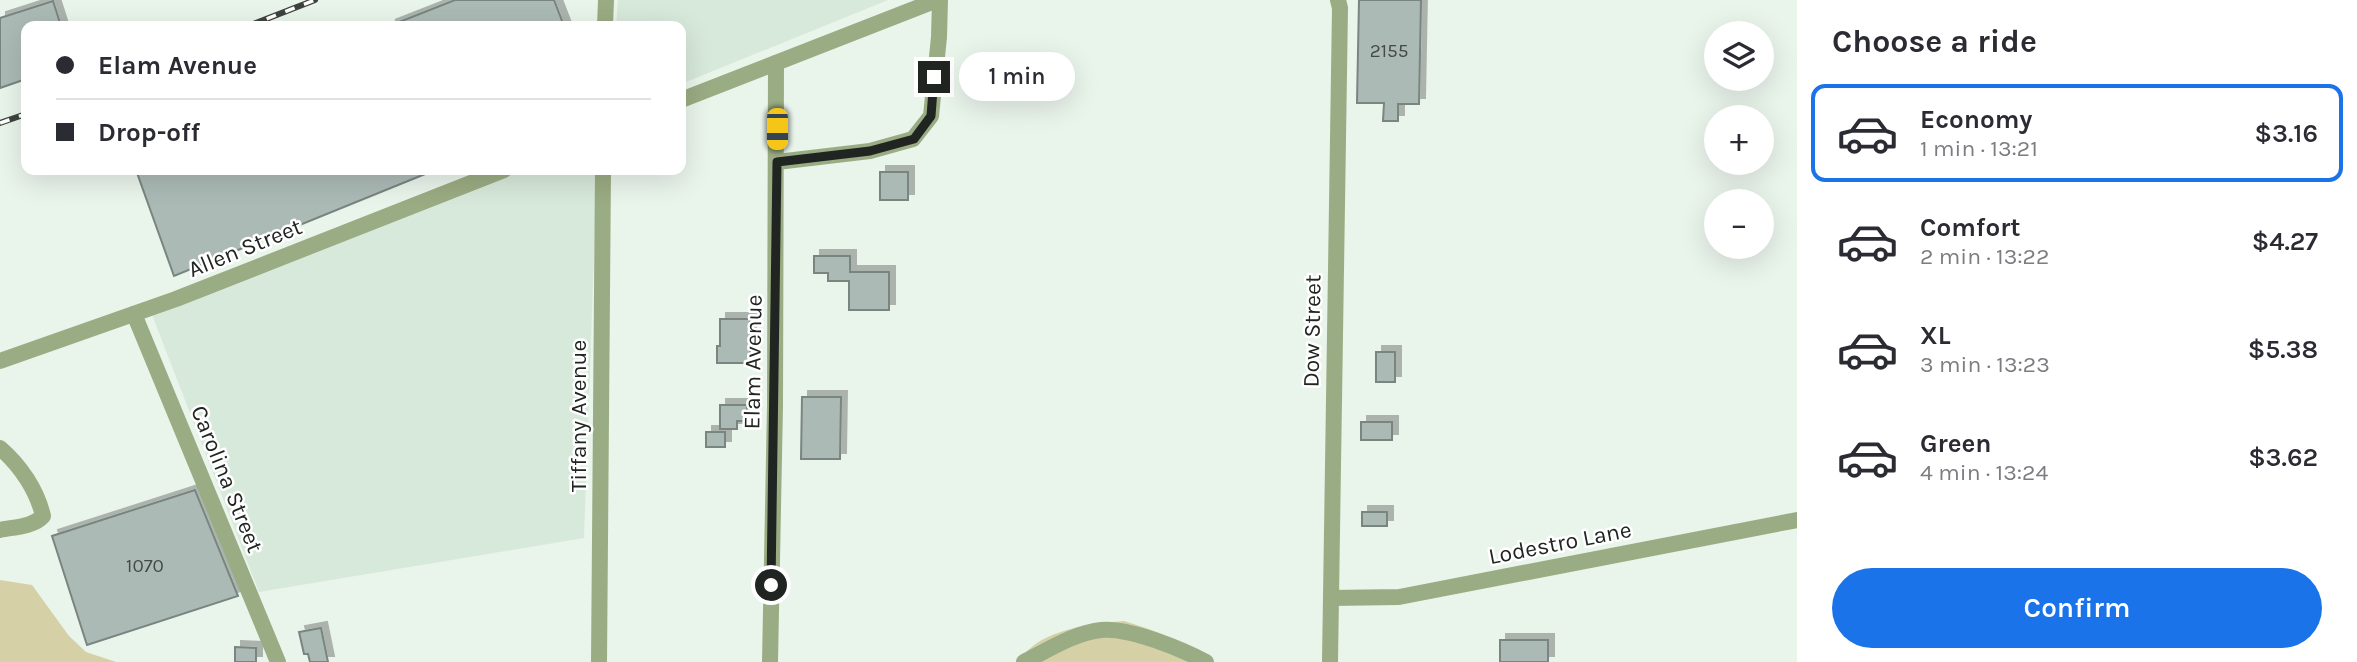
<!DOCTYPE html>
<meta charset="utf-8">
<style>
:root{--surface:#fff;--page:#f2f2f3;--text:#2b2b33;--muted:#7c7c81;--line:#e1e1e2;--accent:#1a73e8}
body{margin:0;font-family:Karla,sans-serif;background:var(--page);color:var(--text);height:100vh;display:flex;flex-direction:column;font-size:26px;white-space:nowrap}
*{box-sizing:border-box;margin:0}
p{font-size:23px;color:var(--muted)}
.icon{flex:none;width:38px;height:38px;fill:none;stroke:currentColor;stroke-width:2;stroke-linecap:round;stroke-linejoin:round}
.map{position:relative;flex:1;overflow:hidden}
.sheet{display:flex;flex-direction:column;background:var(--surface);width:560px}
.sheet>*{flex:none}
.banner{position:absolute;left:21px;top:21px;width:665px;height:154px;border-radius:14px;box-shadow:0 7px 28px #0002;display:grid;align-content:center;height:154px;padding:0 35px;background:var(--surface)}
.buttons{position:absolute;left:1704px;top:21px;display:grid;gap:14px}
.buttons a{display:grid;place-items:center;width:70px;height:70px;border-radius:50%;background:var(--surface);box-shadow:0 7px 28px #0002;font-size:35px}
.end{position:absolute;width:32px;height:32px;margin:-16px;border:9px solid #212522;background:#fff;box-shadow:0 0 0 4px #fff}
.from{border-radius:50%}
.bubble{position:absolute;height:49px;border-radius:24px;background:var(--surface);box-shadow:0 7px 28px #0002;font-size:23px;font-weight:600;line-height:49px;text-align:center}
.car{position:absolute;width:21px;height:42px;margin:-21px -10px;border-radius:9px;box-shadow:0 0 5px 2px #0007;background:linear-gradient(#f5c518 24%,#345 0 40%,#f5c518 0 76%,#345 0 86%,#f5c518 0)}
.banner b{display:flex;align-items:center;gap:24px;height:66px;font-size:26px}
.banner b+b{border-top:2px solid var(--line)}
.banner i{width:18px;height:18px;background:var(--text)}
ul{padding:0;list-style:none}
li{display:flex;align-items:center;gap:21px;height:98px;margin:0 14px 10px;padding:0 21px;border:4px solid transparent;border-radius:14px}
li div{flex:1}
li b{display:block;font-size:26px}
li em{font-style:normal;font-weight:600}
li.on{border-color:var(--accent)}
li>.icon{width:63px;height:63px;stroke-width:1.5}
h2{padding:0 35px;font-size:32px;line-height:84px}
.action{display:flex;gap:14px;margin-top:auto;padding:14px 35px}
.action a{flex:1;height:80px;border-radius:42px;background:var(--accent);color:#fff;font-size:28px;font-weight:600;line-height:80px;text-align:center}
main{display:flex;flex:1;min-height:0}
.map>svg:first-child{display:block}
.built{fill:#d7e9db}
.green{fill:#d6d0a6}
.building{fill:#acbab6;stroke:#788581;stroke-width:2;filter:url(#shadow)}
.lines{fill:none;stroke-linecap:round;stroke-linejoin:round}
.minor{stroke:#9aac83;stroke-width:16}
.rail-casing{stroke:#3e433f;stroke-width:6}
.rail{stroke:#fff;stroke-width:3.5;stroke-dasharray:10;stroke-linecap:butt}
.route{stroke:#212522;stroke-width:9}
.labels{text-anchor:middle;dominant-baseline:central;stroke-width:5;stroke-linejoin:round;paint-order:stroke}
.number-label{font-size:19px;fill:#444a47}
.street-label{font-size:23px;fill:#212522;stroke:#fff}
</style>
<main>
<div class="map">
<svg width="1797" height="662" viewBox="0 0 1797 662">
<defs>
<filter id="shadow"><feDropShadow dx="6" dy="-6" stdDeviation="0" flood-color="#0004"/></filter>
</defs>
<rect width="100%" height="100%" fill="#e9f4eb"/>
<g class="built">
<path d="M618 0H888L681 84V26H616Z"/>
<path d="M522 170H597L584 538 259 592 151 312Z"/>
</g>
<g class="green">
<path d="M0 580 32 585 69 636 86 652 116 662H0Z"/>
<path d="M1124 621C1156 631 1187 642 1214 662H1017C1022 657 1027 650 1033 646 1056 628 1096 623 1124 621Z"/>
</g>
<g class="building">
<path d="M455 0H554L564 26H389Z"/>
<path d="M1359 0H1421L1419 104H1398V121H1383L1384 103H1357Z"/>
<path d="M53 1 61 26H26V79L0 88V18Z"/>
<path d="M136 170H435L174 276Z"/>
<rect x="880" y="172" width="28" height="28"/>
<path d="M814 256H850V272H889V310H849V281H828V273H814Z"/>
<path d="M720 319H750V363H717V346H720Z"/>
<rect x="1376" y="352" width="19" height="30"/>
<path d="M802 397H841L840 459H801Z"/>
<path d="M720 405H747V421H737V429H720Z"/>
<rect x="1361" y="422" width="31" height="18"/>
<rect x="706" y="432" width="19" height="15"/>
<path d="M195 490 238 596 87 645 52 536Z"/>
<rect x="1362" y="512" width="25" height="14"/>
<path d="M321 628 328 662H310L308 654H304L299 632Z"/>
<rect x="1500" y="640" width="48" height="22"/>
<path d="M235 647 256 648V662H235Z"/>
</g>
<g class="lines">
<g class="minor">
<path d="M605 26 606 0"/>
<path d="M681 100 937 0"/>
<path d="M777 162 870 151 913 139 931 116 939 37 940 0"/>
<path d="M134 314 278 662"/>
<path d="M0 361 176 299 504 170"/>
<path d="M0 448C20 465 37 490 43 516 33 527 14 527 0 530"/>
<path d="M1331 598 1399 597 1797 520"/>
<path d="M599 662 603 170"/>
<path d="M770 662 775 405 776 63"/>
<path d="M1024 662C1048 650 1074 633 1101 630 1128 627 1182 649 1206 662"/>
<path d="M1330 662 1340 8 1338 0"/>
</g>
<defs>
<g id="rail">
<path d="M248 26 315 0"/>
<path d="M0 123 26 114"/>
</g>
</defs>
<use href="#rail" class="rail-casing"/>
<use href="#rail" class="rail"/>
</g>
<g class="lines">
<path class="route" d="M771 585 777 162 870 151 914 139 931 116 934 77"/>
</g>
<g class="labels">
<g class="number-label">
<text x="1389" y="51">2155</text>
<text x="145" y="566">1070</text>
</g>
<g class="street-label">
<text transform="translate(245 248) rotate(-22)">Allen Street</text>
<text transform="translate(1312 331) rotate(-89)">Dow Street</text>
<text transform="translate(753 362) rotate(-89)">Elam Avenue</text>
<text transform="translate(578 416) rotate(-90)">Tiffany Avenue</text>
<text transform="translate(227 479) rotate(68)">Carolina Street</text>
<text transform="translate(1560 543) rotate(-11)">Lodestro Lane</text>
</g>
</g>
</svg>
<div class="buttons">
<a><svg class="icon" aria-label="layers" viewBox="0 0 24 24"><path d="M12 4l9 5-9 5-9-5zM3 14l9 5 9-5"/></svg></a>
<a>+</a>
<a>−</a>
</div>
<i class="end from" style="left:771px;top:585px"></i>
<i class="end" style="left:934px;top:77px"></i>
<div class="bubble" style="left:959px;top:52px;width:116px">1 min</div>
<i class="car" style="left:777px;top:129px;rotate:180deg"></i>
<div class="banner">
<b><i class="from"></i>Elam Avenue</b>
<b><i></i>Drop-off</b>
</div>
</div>
<section class="sheet">
<h2>Choose a ride</h2>
<ul>
<li class="on"><svg class="icon" aria-label="car" viewBox="0 0 24 24"><path d="M5 17H2v-5l4-1 3-4h7l3 4 3 1v5h-3M9 17h6M6 11h13"/><circle cx="7" cy="17" r="2"/><circle cx="17" cy="17" r="2"/></svg><div><b>Economy</b><p>1 min · 13:21</p></div><em>$3.16</em></li>
<li><svg class="icon" aria-label="car" viewBox="0 0 24 24"><path d="M5 17H2v-5l4-1 3-4h7l3 4 3 1v5h-3M9 17h6M6 11h13"/><circle cx="7" cy="17" r="2"/><circle cx="17" cy="17" r="2"/></svg><div><b>Comfort</b><p>2 min · 13:22</p></div><em>$4.27</em></li>
<li><svg class="icon" aria-label="car" viewBox="0 0 24 24"><path d="M5 17H2v-5l4-1 3-4h7l3 4 3 1v5h-3M9 17h6M6 11h13"/><circle cx="7" cy="17" r="2"/><circle cx="17" cy="17" r="2"/></svg><div><b>XL</b><p>3 min · 13:23</p></div><em>$5.38</em></li>
<li><svg class="icon" aria-label="car" viewBox="0 0 24 24"><path d="M5 17H2v-5l4-1 3-4h7l3 4 3 1v5h-3M9 17h6M6 11h13"/><circle cx="7" cy="17" r="2"/><circle cx="17" cy="17" r="2"/></svg><div><b>Green</b><p>4 min · 13:24</p></div><em>$3.62</em></li>
</ul>
<div class="action"><a>Confirm</a></div>
</section>
</main>
